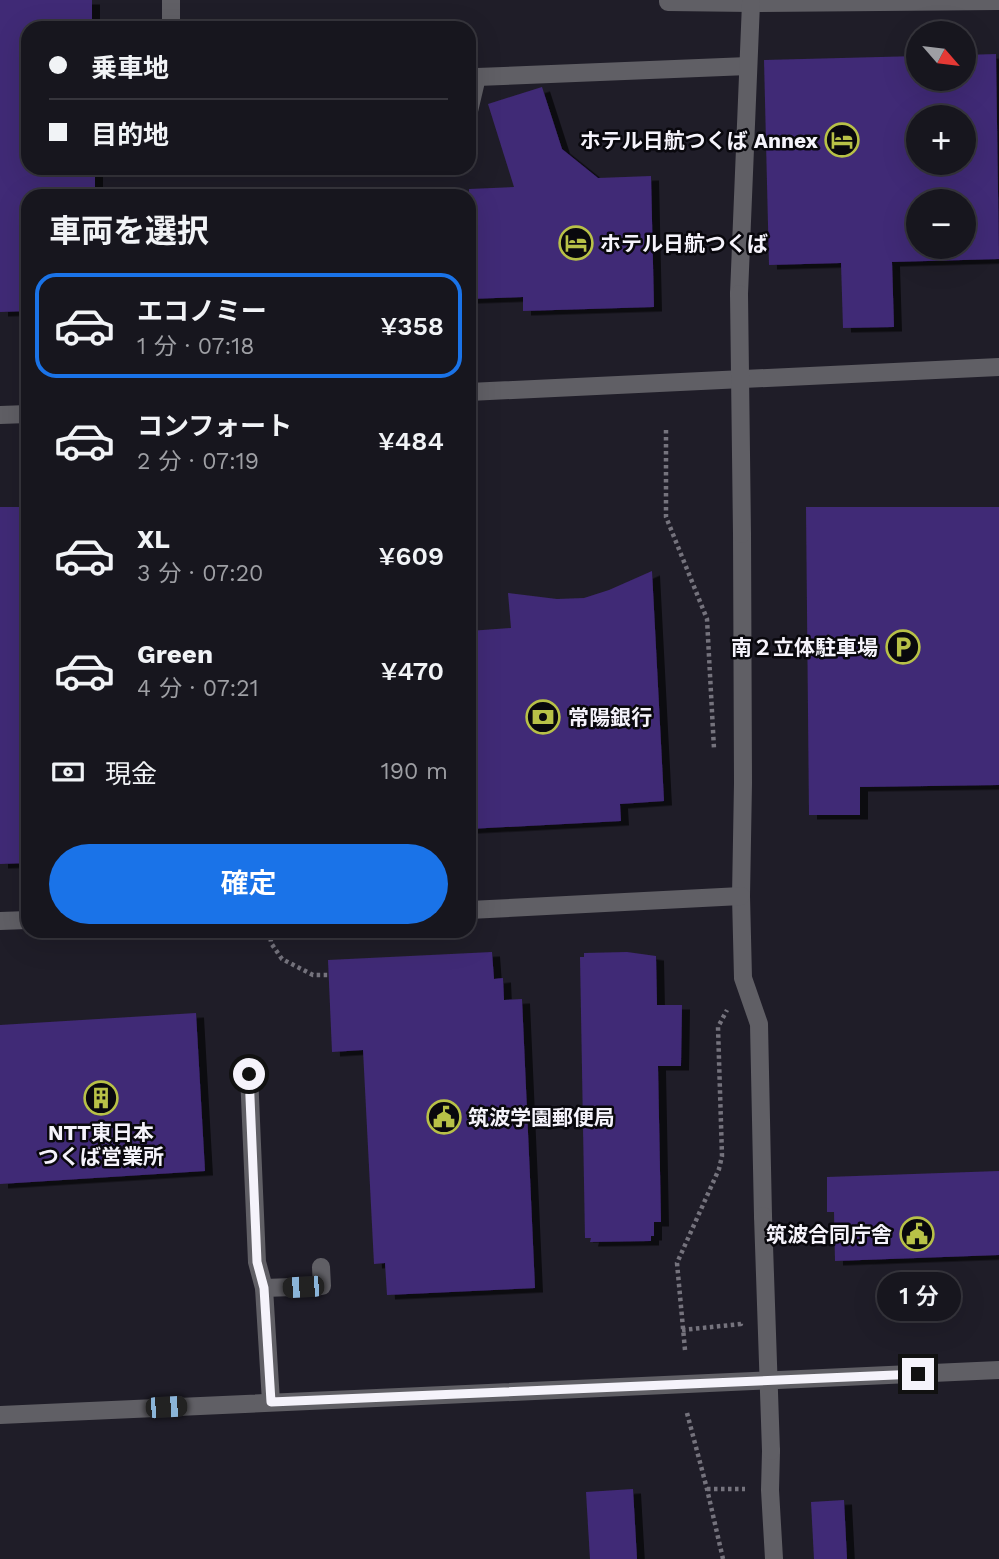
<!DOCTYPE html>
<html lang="ja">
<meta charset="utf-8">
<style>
:root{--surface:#17161e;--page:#24232b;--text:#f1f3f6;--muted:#9e9fa4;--line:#36353c;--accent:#1a73e8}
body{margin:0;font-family:"Work Sans","Noto Sans JP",sans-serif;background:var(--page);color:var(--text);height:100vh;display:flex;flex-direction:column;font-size:26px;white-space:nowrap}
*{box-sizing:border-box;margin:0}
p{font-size:23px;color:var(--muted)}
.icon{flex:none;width:38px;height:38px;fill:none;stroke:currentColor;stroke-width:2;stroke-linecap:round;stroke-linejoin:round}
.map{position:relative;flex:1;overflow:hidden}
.drawer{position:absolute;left:21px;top:189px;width:455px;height:749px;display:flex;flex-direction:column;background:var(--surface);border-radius:21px;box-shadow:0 7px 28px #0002,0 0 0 2px var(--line)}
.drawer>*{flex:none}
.banner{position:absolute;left:21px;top:21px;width:455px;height:154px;border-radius:21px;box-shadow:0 7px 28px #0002,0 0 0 2px var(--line);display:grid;align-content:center;height:154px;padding:0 28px;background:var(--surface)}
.needle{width:46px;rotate:118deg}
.tools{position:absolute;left:906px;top:21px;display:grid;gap:14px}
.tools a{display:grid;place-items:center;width:70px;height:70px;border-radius:50%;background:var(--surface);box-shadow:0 7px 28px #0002,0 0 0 2px var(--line);font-size:35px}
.end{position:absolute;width:32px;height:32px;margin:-16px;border:9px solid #f5f3fb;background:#111;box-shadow:0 0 0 4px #111}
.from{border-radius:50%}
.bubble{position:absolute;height:49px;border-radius:24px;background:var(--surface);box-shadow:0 7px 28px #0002,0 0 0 2px var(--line);font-size:23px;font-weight:600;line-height:49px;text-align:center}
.car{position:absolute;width:21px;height:42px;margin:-21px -10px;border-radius:9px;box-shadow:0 0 5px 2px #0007;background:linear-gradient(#222 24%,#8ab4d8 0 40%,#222 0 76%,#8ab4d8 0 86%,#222 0)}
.banner b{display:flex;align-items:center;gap:24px;height:66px;font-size:26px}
.banner b+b{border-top:2px solid var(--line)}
.banner i{width:18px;height:18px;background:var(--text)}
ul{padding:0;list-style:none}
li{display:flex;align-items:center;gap:21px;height:105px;margin:0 14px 10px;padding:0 14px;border:4px solid transparent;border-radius:21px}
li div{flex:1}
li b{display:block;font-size:26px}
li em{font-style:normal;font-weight:600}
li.selected{border-color:var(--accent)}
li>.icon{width:63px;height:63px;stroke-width:1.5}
h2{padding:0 28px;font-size:32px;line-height:84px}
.pay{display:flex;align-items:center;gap:18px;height:77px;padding:0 28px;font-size:26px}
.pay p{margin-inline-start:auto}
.cta{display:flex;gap:14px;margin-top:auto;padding:14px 28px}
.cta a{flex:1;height:80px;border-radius:42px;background:var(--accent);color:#fff;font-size:28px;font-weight:600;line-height:80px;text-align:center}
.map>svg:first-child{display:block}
.building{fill:#412976;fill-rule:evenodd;filter:url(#shadow)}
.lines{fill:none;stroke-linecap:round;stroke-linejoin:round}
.path{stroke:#75737d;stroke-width:4.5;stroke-dasharray:3.5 3.5;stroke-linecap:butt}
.minor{stroke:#605f65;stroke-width:18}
.minor-bridge{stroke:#605f65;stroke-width:18}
.route{stroke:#f5f3fb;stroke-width:9}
.labels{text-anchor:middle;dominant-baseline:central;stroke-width:5;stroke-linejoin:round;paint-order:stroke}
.poi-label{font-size:21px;font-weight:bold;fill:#f5f3fb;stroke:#09080d;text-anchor:end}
</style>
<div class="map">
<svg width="999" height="1559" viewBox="0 0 999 1559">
<defs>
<filter id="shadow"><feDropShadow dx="8" dy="4.5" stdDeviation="0" flood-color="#0009"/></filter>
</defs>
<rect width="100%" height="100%" fill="#1f1d28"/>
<g class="building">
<path d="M0 0H92V28H28V168H95V196H28V311L0 312Z"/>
<path d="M996 54 999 259 892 262 894 327 843 328 841 263 769 265 764 60 919 56V79H964V55ZM919 117H964V163H919ZM919 201H964V247H919Z"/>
<path d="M542 87 562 149 598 178 651 176 654 307 523 311V297L469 299V189L514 187 488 104Z"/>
<path d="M0 507H28V595H26L28 863 0 864Z"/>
<path d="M806 507H999V785L860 787V815H809Z"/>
<path d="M652 571 664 801 620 804 621 821 469 829V631L511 628 508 593 557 599 584 598 609 590Z"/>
<path d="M492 952 494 979 503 978 504 1000 522 999 535 1288 387 1295 385 1263 374 1264 363 1050 332 1052 328 960Z"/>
<path d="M627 952 656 956 657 1005H682L681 1066H658L661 1222H654V1236H651V1241L590 1242 591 1238H585L580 957H584V953Z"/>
<path d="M196 1013 205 1171 0 1184V1025Z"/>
<path d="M999 1171V1255L835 1261 834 1212H827V1177Z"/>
<path d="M633 1489 637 1559H590L586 1492Z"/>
<path d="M844 1500 847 1559H814L811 1502Z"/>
</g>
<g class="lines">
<g class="path">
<path d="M666 430V517L707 619 714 749"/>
<path d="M270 931 271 943 282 959 313 975H328"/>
<path d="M682 1330 741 1324V1322"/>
<path d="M685 1350 677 1263 719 1169 722 1156 718 1027 727 1010"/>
<path d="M687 1413 707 1489 723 1559"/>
<path d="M707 1489H745"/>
</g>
<g class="minor">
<path d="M668 0V2L751 3 999 1"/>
<path d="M171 28V0"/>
<path d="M469 111 477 77 748 66"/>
<path d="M739 294 751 3"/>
<path d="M469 392 999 367"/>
<path d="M0 415 28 414"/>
<path d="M742 534 743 783 741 896 743 978 759 1024 763 1216"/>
<path d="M469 910 741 896"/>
<path d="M0 921 28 920"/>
<path d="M249 1074 257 1262 264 1288 271 1402"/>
<path d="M264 1288 322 1286 321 1267"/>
<path d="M0 1415 999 1370"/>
<path d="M771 1451 770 1490 774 1559"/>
</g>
<g class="minor-bridge">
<path d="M739 294 742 534"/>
<path d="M763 1216 771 1451"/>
</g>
</g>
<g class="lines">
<path class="route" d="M249 1074 257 1262 264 1288 271 1402 918 1374"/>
</g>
<defs>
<symbol id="hotel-ring" viewBox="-11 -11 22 22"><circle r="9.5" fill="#09080d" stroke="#b8c147" stroke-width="1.5"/><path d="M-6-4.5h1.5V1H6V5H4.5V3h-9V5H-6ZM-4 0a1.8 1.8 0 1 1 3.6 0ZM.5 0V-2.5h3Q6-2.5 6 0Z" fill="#b8c147"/></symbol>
<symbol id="parking-ring" viewBox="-11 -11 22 22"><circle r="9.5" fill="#09080d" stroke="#b8c147" stroke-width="1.5"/><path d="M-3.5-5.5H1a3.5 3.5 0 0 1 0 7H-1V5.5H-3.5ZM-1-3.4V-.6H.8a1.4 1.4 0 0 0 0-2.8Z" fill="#b8c147"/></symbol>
<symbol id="bank-ring" viewBox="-11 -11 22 22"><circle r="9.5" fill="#09080d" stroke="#b8c147" stroke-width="1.5"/><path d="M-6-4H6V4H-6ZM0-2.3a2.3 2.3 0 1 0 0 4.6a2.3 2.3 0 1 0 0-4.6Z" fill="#b8c147"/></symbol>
<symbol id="building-ring" viewBox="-11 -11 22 22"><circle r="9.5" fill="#09080d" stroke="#b8c147" stroke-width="1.5"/><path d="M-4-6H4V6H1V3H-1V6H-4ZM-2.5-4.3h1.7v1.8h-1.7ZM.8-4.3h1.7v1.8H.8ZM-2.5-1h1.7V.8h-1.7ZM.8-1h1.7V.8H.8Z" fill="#b8c147"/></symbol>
<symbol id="civic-ring" viewBox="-11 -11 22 22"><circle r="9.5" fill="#09080d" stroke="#b8c147" stroke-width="1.5"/><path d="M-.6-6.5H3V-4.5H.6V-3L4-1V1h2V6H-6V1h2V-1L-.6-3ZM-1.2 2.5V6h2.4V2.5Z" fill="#b8c147"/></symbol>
</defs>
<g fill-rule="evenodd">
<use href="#hotel-ring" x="823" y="121" width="38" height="38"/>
<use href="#hotel-ring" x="557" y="224" width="38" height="38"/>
<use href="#parking-ring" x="884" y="628" width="38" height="38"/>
<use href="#bank-ring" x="524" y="698" width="38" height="38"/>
<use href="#building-ring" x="82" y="1079" width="38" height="38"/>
<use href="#civic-ring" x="425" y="1098" width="38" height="38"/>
<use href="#civic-ring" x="898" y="1215" width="38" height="38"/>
</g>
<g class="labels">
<g class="poi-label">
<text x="818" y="140">ホテル日航つくば Annex</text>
<text x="600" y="243" text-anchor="start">ホテル日航つくば</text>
<text x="878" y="647">南２立体駐車場</text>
<text x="568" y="717" text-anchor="start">常陽銀行</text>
<text x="468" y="1117" text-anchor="start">筑波学園郵便局</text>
<text x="101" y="1132" text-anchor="middle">NTT東日本<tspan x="101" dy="24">つくば営業所</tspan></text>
<text x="892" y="1234">筑波合同庁舎</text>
</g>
</g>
</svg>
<div class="tools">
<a><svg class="needle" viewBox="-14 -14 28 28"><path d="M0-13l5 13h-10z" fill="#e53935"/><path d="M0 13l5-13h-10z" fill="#9e9fa4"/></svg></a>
<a>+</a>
<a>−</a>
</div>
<i class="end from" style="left:249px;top:1074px"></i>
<i class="end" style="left:918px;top:1374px"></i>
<div class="bubble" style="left:877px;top:1272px;width:84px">1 分</div>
<i class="car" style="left:303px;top:1287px;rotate:267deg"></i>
<i class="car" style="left:166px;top:1407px;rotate:87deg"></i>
<div class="banner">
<b><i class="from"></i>乗車地</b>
<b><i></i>目的地</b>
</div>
<section class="drawer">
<h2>車両を選択</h2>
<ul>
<li class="selected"><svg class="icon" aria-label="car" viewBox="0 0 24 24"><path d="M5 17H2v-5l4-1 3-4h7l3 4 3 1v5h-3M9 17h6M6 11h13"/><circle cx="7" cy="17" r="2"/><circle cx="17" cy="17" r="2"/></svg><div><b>エコノミー</b><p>1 分 · 07:18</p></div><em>¥358</em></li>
<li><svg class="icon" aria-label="car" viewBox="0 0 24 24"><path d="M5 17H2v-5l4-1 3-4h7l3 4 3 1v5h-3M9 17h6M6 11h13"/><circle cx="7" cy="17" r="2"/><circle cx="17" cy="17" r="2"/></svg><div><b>コンフォート</b><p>2 分 · 07:19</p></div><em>¥484</em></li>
<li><svg class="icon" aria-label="car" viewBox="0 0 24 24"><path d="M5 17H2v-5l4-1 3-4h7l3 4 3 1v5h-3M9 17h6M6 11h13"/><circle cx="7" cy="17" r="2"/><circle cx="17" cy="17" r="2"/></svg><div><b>XL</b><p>3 分 · 07:20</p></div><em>¥609</em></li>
<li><svg class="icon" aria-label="car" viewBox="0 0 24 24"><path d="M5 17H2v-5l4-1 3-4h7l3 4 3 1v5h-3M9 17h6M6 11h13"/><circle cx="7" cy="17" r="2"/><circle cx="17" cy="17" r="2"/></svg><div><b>Green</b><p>4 分 · 07:21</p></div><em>¥470</em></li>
</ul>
<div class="pay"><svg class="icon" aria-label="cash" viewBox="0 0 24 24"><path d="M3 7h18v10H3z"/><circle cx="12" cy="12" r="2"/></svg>現金<p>190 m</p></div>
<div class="cta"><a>確定</a></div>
</section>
</div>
